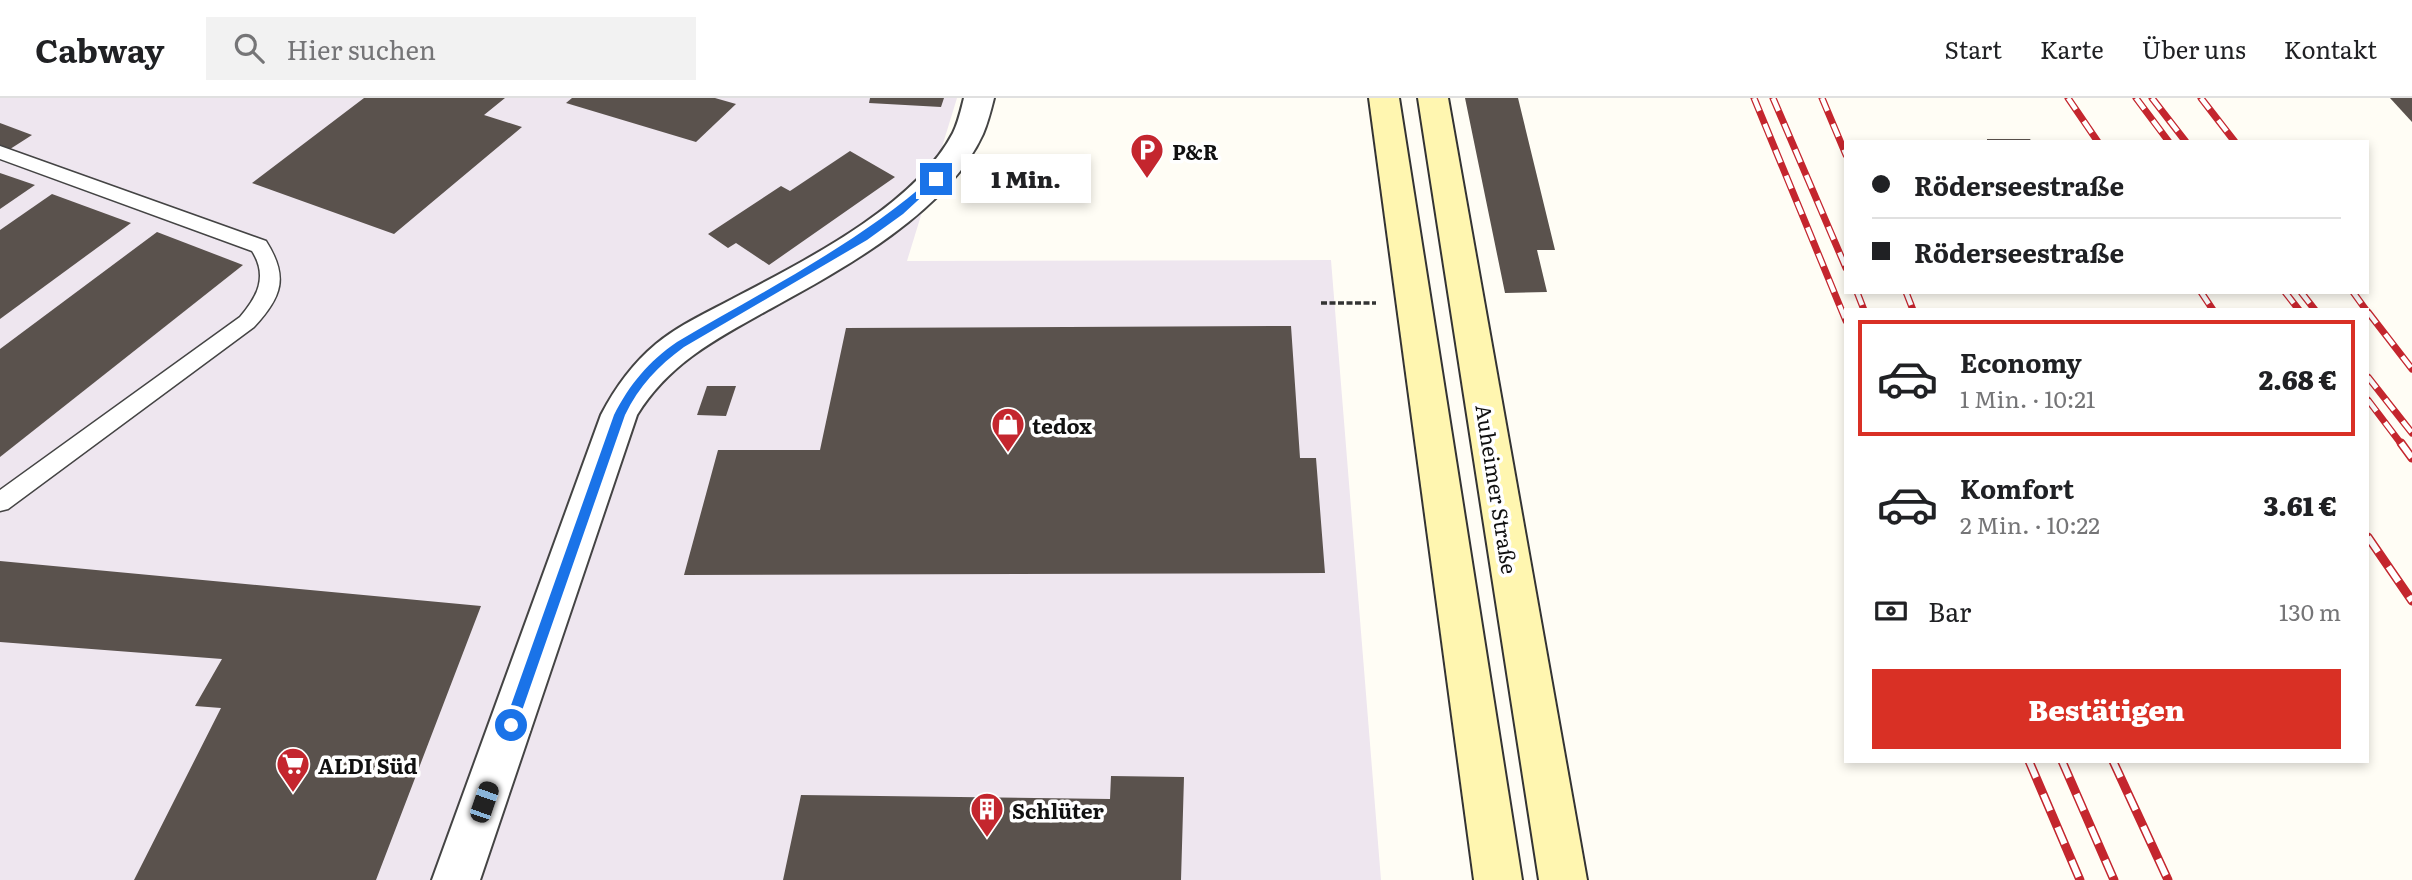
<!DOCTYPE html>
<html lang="de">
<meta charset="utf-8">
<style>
:root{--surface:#fff;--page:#f2f2f2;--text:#202124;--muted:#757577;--line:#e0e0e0;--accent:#d93025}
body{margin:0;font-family:Literata,serif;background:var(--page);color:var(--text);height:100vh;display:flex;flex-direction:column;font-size:26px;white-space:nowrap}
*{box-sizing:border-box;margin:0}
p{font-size:23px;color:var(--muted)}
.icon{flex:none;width:38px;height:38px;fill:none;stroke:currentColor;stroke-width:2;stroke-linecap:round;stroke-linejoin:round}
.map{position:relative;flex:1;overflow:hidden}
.side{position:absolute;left:1844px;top:210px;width:525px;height:455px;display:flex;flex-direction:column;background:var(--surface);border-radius:0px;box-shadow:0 4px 10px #0003}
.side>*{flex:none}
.guide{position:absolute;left:1844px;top:42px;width:525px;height:154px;border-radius:0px;box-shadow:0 4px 10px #0003;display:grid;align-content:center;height:154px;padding:0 28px;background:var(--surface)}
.end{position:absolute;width:32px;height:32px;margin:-16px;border:9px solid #1a73e8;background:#fff;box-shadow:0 0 0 4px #fff}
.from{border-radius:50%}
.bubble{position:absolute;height:49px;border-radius:0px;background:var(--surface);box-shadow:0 4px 10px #0003;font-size:23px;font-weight:800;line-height:49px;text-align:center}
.car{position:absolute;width:21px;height:42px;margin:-21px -10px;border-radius:9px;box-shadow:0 0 5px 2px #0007;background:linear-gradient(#222 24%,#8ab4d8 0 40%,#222 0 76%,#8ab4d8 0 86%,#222 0)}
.guide b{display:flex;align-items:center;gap:24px;height:66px;font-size:26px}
.guide b+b{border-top:2px solid var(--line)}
.guide i{width:18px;height:18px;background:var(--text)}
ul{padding:12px 0 0;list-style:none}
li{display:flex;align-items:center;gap:21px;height:116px;margin:0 14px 10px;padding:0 14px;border:4px solid transparent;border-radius:0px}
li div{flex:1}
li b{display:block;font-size:26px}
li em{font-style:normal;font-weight:800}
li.current{border-color:var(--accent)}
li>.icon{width:63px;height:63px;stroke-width:1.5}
.pay{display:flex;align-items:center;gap:18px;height:77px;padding:0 28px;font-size:26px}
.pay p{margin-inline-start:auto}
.cta{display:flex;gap:14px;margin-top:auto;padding:14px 28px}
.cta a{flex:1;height:80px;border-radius:0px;background:var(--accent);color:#fff;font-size:28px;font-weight:800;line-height:80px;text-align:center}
header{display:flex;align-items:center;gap:42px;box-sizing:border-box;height:98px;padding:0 35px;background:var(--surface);border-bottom:2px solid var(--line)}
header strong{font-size:33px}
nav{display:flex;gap:38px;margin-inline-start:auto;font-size:24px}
.search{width:490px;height:63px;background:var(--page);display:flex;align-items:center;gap:18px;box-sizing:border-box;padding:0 24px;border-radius:0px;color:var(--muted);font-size:26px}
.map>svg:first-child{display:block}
.industrial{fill:#eee6ef}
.building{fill:#5a524d}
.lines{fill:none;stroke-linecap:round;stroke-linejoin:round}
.lane-casing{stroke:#444;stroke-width:3}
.street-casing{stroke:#444;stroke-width:4}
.secondary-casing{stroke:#333;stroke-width:4}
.path{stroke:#333;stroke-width:3.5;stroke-dasharray:6 2.5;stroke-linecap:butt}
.lane{fill:#fff;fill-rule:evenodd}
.street{fill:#fff;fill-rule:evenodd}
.secondary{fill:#fff6b0;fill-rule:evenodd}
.rail-far1-casing{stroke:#c4262e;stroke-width:7}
.rail-casing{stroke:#c4262e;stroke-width:9}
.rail-far1{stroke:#fff;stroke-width:4.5;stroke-dasharray:14;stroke-linecap:butt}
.rail{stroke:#fff;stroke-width:6;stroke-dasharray:18;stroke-linecap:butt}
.route{fill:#1a73e8}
.labels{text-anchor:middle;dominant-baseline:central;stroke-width:7;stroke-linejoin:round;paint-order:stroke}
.poi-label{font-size:21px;font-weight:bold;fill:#111;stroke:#fff;text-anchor:start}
.street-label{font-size:21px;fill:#111;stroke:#fff}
</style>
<header>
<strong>Cabway</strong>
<div class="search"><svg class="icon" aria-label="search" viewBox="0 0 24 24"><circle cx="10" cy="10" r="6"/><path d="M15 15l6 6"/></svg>Hier suchen</div>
<nav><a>Start</a><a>Karte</a><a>Über uns</a><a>Kontakt</a></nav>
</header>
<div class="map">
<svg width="2412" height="782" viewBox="0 0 2412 782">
<rect width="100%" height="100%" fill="#fffdf5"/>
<path class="industrial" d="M0 0H957L907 163 1331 162 1381 782H0Z"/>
<g class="building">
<path d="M364 0H505L484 17 522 29 394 136 252 85Z"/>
<path d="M572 0H715L736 6 696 44 566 5Z"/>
<path d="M870 0H944L941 9 869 5Z"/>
<path d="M1465 0H1518L1555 152H1537L1547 194 1505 195Z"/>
<path d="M2390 0H2412V24Z"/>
<path d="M0 25 32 37 7 53 0 51Z"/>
<path d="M1987 41H2030L2032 44H1987Z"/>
<path d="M850 53 895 79 769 167 736 145 728 150 708 136 781 88 790 93Z"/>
<path d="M0 75 35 87 0 111Z"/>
<path d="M52 96 131 125 0 221V132Z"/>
<path d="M157 134 243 167 0 359V251Z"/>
<path d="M1291 228 1300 360H1316L1325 475 684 477 718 352H820L846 230Z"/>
<path d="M707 288H736L726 318 697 317Z"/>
<path d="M0 463 481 508 376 782H134L221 610 195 608 222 561 0 544Z"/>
<path d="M1111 678 1184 679 1181 782H783L801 697 1110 701Z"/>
</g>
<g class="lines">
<defs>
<path id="lane" d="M0 48 266 143C289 179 282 199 254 229L8 411 0 413V392L240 219C258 198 268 178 252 153L0 61Z"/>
<path id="street" d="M964 0H994C991 12 988 24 983 36 947 115 841 172 768 212 716 241 669 265 637 317L480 782H432L601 317C615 290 632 266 656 246 679 227 708 214 734 200 804 163 915 108 953 35 958 25 961 12 964 0Z"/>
<g id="secondary">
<path d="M1369 0H1399L1522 782H1474Z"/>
<path d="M1418 0H1448L1587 782H1539Z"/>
</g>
</defs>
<use href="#lane" class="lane-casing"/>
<use href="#street" class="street-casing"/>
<use href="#secondary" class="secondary-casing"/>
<path class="path" d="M1321 205H1376"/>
<use href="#lane" class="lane"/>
<use href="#street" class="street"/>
<use href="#secondary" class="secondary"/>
<defs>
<g id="rail-far1">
<path d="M1754 0 1846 223"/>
<path d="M1773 0 1846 170"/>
<path d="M1822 0 1846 57"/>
<path d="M2068 0 2098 44"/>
<path d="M2136 0 2169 44"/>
<path d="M2152 0 2186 44"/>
<path d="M2201 0 2235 44"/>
<path d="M1857 194 1864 212"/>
<path d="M1906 194 1913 212"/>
<path d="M2201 194 2213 212"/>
<path d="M2285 194 2299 212"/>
<path d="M2301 194 2315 212"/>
<path d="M2353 194 2366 212"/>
<path d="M2368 214 2412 271"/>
<path d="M2368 279 2412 335"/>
<path d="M2368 302 2402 347"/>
</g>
<g id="rail">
<path d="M2401 345 2412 360"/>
<path d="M2368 439 2412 503"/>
<path d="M2029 663 2080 782"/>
<path d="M2062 663 2114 782"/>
<path d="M2113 663 2168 782"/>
</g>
</defs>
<use href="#rail-far1" class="rail-far1-casing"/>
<use href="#rail" class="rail-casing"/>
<use href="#rail-far1" class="rail-far1"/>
<use href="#rail" class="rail"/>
</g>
<path class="route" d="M933 79 941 81 903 116 867 142 684 249C658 268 639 288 625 317L517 627 511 633 506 631 504 627 614 317C630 286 648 264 677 244 765 192 856 147 933 79Z"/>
<defs>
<symbol id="parking-pin" viewBox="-11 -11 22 30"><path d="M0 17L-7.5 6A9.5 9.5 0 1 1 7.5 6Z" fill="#c4262e" stroke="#fff"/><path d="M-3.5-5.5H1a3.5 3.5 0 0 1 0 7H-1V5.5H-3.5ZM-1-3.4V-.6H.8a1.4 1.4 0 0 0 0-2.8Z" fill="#fff"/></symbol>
<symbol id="shop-pin" viewBox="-11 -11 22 30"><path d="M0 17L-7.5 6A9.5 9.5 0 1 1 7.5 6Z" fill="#c4262e" stroke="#fff"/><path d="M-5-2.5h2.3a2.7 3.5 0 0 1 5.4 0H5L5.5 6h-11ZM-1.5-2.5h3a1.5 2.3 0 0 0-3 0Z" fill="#fff"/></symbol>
<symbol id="supermarket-pin" viewBox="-11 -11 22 30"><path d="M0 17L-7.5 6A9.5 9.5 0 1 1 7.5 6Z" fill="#c4262e" stroke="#fff"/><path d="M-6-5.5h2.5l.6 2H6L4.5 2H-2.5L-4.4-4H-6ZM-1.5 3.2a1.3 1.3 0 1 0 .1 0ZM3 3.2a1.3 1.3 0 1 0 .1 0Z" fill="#fff"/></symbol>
<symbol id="building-pin" viewBox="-11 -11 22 30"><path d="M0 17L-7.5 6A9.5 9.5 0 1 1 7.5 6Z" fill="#c4262e" stroke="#fff"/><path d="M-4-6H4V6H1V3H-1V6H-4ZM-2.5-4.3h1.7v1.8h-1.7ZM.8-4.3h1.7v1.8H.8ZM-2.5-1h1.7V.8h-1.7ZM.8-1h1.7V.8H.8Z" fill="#fff"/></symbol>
</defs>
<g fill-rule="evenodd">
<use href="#parking-pin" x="1128" y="33" width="38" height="52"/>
<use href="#shop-pin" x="989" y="307" width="38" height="52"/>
<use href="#supermarket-pin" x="274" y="647" width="38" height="52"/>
<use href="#building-pin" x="968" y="692" width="38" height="52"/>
</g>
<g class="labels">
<g class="poi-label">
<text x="1172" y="52">P&amp;R</text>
<text x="1032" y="326">tedox</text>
<text x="318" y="666">ALDI Süd</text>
<text x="1012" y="711">Schlüter</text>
</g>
<g class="street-label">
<text transform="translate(1498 391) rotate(81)">Auheimer Straße</text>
</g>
</g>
</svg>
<i class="end from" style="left:511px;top:627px"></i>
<i class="end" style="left:936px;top:81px"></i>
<div class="bubble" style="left:961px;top:56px;width:130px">1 Min.</div>
<i class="car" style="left:484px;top:704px;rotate:19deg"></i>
<div class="guide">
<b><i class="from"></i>Röderseestraße</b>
<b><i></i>Röderseestraße</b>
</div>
<section class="side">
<ul>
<li class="current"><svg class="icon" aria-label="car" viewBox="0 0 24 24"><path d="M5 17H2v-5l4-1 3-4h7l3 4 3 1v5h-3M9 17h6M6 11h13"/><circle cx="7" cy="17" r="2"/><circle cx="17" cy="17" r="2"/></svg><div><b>Economy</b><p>1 Min. · 10:21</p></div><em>2.68 €</em></li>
<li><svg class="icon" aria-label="car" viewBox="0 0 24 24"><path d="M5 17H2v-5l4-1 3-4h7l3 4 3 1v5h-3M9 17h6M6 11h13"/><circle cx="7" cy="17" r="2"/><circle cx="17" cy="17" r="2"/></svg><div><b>Komfort</b><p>2 Min. · 10:22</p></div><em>3.61 €</em></li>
</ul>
<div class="pay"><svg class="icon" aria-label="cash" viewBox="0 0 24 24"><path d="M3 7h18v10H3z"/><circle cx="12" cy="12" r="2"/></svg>Bar<p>130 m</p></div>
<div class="cta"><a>Bestätigen</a></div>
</section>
</div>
